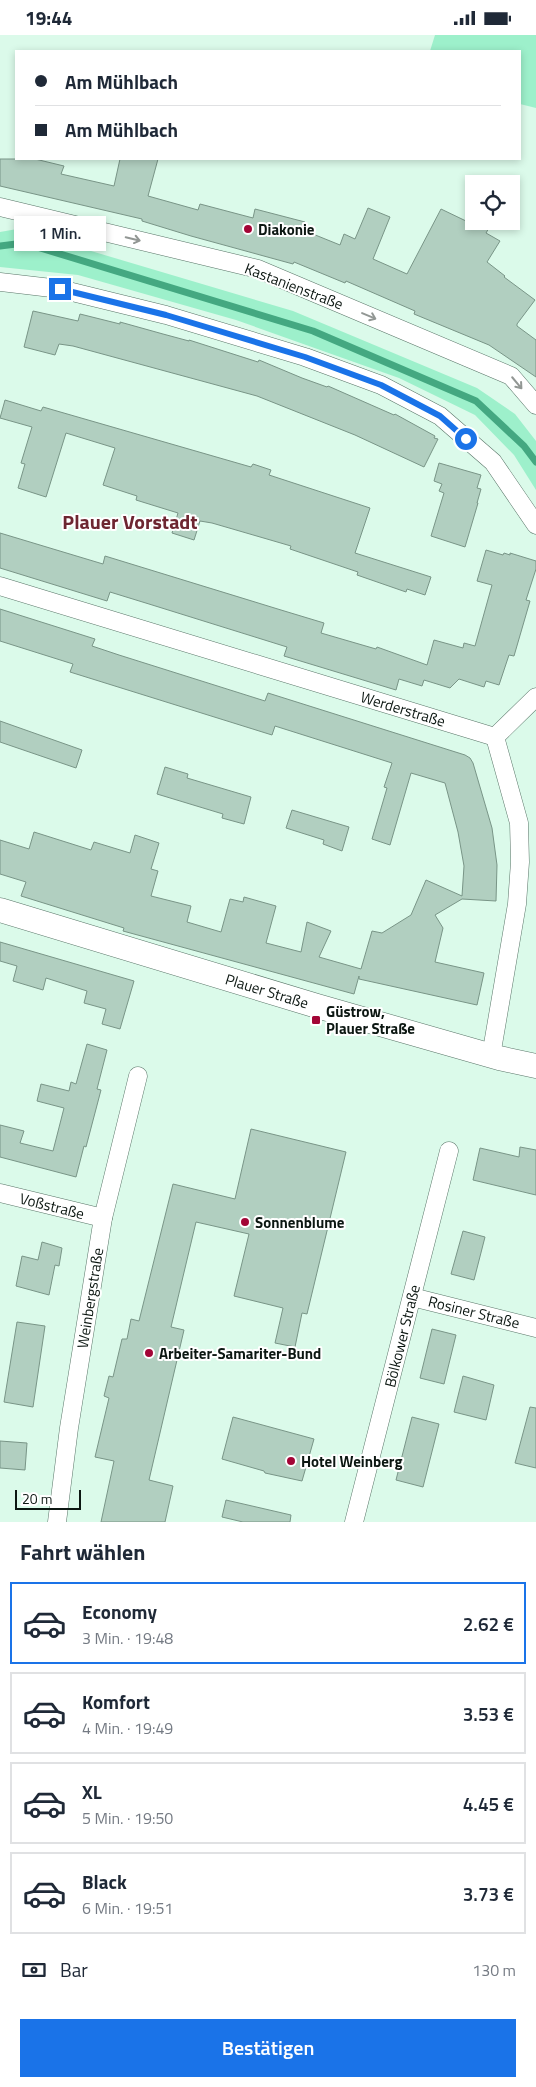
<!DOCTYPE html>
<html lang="de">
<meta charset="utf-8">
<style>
:root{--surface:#fff;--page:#f2f2f3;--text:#1f2937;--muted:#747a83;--line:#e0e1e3;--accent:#1a73e8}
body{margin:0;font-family:"Titillium Web",sans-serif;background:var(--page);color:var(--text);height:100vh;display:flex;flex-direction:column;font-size:19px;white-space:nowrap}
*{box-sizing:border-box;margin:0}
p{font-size:16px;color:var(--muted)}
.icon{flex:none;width:28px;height:28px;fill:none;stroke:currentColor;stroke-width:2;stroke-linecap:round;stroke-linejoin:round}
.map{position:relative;height:1487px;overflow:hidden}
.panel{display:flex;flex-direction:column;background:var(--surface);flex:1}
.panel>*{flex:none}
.guide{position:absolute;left:15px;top:15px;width:506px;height:110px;border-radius:0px;box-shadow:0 2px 8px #0003;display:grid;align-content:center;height:110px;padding:0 20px;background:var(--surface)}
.buttons{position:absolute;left:465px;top:140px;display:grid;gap:10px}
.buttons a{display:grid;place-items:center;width:55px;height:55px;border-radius:0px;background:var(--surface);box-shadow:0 2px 8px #0003;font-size:25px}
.scale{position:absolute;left:15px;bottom:12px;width:66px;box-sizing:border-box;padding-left:5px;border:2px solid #0c1712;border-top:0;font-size:14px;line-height:18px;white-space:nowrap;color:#0c1712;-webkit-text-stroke:4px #fff;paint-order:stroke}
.end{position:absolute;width:22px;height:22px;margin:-11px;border:6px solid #1a73e8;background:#fff;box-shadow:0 0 0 2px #fff}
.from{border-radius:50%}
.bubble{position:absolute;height:35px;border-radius:0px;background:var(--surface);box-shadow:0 2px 8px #0003;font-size:16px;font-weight:600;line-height:35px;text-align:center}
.guide b{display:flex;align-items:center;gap:18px;height:48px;font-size:19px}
.guide b+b{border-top:1px solid var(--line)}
.guide i{width:12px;height:12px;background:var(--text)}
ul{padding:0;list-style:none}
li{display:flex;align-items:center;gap:15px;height:82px;margin:0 10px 8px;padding:0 10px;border:2px solid var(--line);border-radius:0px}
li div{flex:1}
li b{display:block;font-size:19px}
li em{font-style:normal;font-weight:600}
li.current{border-color:var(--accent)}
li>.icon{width:45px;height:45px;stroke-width:1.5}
h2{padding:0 20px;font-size:22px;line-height:60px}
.pay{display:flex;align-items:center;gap:12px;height:55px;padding:0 20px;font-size:19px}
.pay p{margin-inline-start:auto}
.cta{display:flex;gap:10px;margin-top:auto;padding:10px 20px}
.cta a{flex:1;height:58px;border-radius:0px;background:var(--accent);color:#fff;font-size:20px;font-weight:600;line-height:58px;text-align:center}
.status{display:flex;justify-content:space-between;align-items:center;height:35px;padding:0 25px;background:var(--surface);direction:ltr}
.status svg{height:14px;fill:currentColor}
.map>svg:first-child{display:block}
.green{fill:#9df0cb}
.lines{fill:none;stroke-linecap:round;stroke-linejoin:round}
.stream{stroke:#44a881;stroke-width:7}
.building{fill:#b1cfc0;stroke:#799587}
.minor-casing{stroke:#597568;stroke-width:19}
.secondary-casing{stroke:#597568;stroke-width:25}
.minor{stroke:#fff;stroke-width:18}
.secondary{stroke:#fff;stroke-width:24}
.oneway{stroke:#929794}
.route{stroke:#1a73e8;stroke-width:6}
.poi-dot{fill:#a30536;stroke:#fff;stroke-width:2}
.labels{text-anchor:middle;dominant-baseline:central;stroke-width:4;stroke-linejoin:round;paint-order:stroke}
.poi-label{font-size:15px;font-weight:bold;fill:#0c1712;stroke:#fff;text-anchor:start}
.street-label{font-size:15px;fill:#0c1712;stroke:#fff}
.district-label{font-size:20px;font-weight:bold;fill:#6d2631;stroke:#fff}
</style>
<div class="status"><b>19:44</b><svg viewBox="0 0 49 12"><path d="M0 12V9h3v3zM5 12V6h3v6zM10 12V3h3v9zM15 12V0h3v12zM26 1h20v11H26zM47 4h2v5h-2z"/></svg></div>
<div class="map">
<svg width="536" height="1487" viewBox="0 0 536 1487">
<rect width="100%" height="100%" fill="#dbfaea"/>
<g class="green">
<path d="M435 0H536V73L520 69V16H430Z"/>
<path d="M17 194 293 276 477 353 515 379 536 406V455L514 420 475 380 399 343 236 285 78 240 0 232V197Z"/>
</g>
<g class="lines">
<path class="stream" d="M0 211 24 208 313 296 476 366 524 411 536 427"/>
</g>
<g class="building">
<path d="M0 124H35L64 131 61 139 114 151 120 124H158L148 161 198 175 200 169 253 183 255 174 305 187 303 195 340 210 344 199 355 204 368 173 390 182 373 224 407 239 441 174 466 186H493L486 198 500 206 487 227 505 241 504 242 535 265 517 289V291L536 305V342L489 310 414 279 415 276 346 246 345 248 294 227 293 229 191 201 142 186V184L0 151Z"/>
<path d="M33 276 78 286 80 279 120 289V287L163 299 189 306V305L258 327 259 325 302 343 327 352 328 351 394 380 395 379 435 401 434 403 438 404 424 432 355 400 257 361 73 311 59 309 55 320 24 312Z"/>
<path d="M5 365 41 376 43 372 251 432 253 429 271 435 269 440 370 473 355 518 431 542 425 560 407 554 406 557 357 540 358 537 290 514 291 511 212 488 200 486 194 505 172 498 178 478 136 465 137 461 103 450 115 413 66 398 46 462 18 453 25 429 21 428 32 392 0 383Z"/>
<path d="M439 428 481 440 477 453 481 454 477 468H478L465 512 431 501 444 458 439 456 442 449 434 446Z"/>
<path d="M0 498 103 529 105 521 281 575 324 588 321 598 376 614 377 612 427 630 434 605 463 613 464 608 475 611 492 550 477 546 486 515 503 520 504 518 510 520V518L536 526V534L526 565 530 566 514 621 509 620 499 650 486 646 484 652 459 644 450 653 424 645 422 651 399 644 396 655 284 621 287 612 149 569 110 557 107 566 0 533Z"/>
<path d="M0 574 95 604 92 611 119 620 265 666 268 658 465 720 470 723 473 728 492 793 497 830 496 866 462 864 435 880 443 893 435 927 484 938 477 970 359 944V941L354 959 123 896 124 893 21 861 26 847 0 839V805L29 814 34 797 91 815 94 807 130 818 135 800 159 808 151 834 158 836 151 861 191 871 187 887 221 897 230 864 243 867 244 862 276 871 266 908 301 917 307 887 331 896 319 922 361 934 372 896 382 898 411 880 426 845 462 861 464 831 458 797 445 748 411 738 390 810 372 804 387 753 384 752 392 728 275 691 272 700 70 637 73 629 0 606Z"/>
<path d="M0 686 82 715 76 733 0 707Z"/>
<path d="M165 732 188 739 187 743 251 762 244 789 222 783 223 779 157 759Z"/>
<path d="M292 775 349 792 342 816 323 809 324 805 286 793Z"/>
<path d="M0 907 134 946 120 994 102 989 106 974 84 968 87 956 46 943 43 955 13 946 17 931 0 926Z"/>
<path d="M87 1009 107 1015 97 1054 101 1055 86 1112 84 1111 76 1142 0 1122V1090L24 1096 20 1108 53 1116 64 1073 37 1066 41 1049 69 1056 71 1047 76 1049Z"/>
<path d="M251 1094 346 1117 307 1279 302 1278 295 1312 275 1308 283 1273 234 1261 249 1199 196 1187 171 1292 184 1295 149 1445 173 1451 165 1487H101L114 1426 95 1422 109 1363 104 1361 109 1341 113 1342 122 1304H127L131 1284 139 1286 173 1149 235 1164Z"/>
<path d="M520 1112 536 1115V1160L473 1145 480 1113 519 1122Z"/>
<path d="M463 1196 485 1202 474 1245 451 1239Z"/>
<path d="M42 1207 62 1213 59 1231 55 1230 49 1260 16 1251 22 1221 38 1225Z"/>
<path d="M17 1287 45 1291 33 1372 4 1367Z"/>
<path d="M432 1294 456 1300 444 1349 420 1343Z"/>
<path d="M463 1341 494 1350 486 1385 454 1377Z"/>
<path d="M530 1372 536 1373V1433L515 1428Z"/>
<path d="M233 1382 314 1404 302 1446 265 1438 264 1436 222 1424Z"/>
<path d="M412 1382 439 1389 423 1452 396 1445Z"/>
<path d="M0 1406 27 1408 25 1435 0 1433Z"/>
<path d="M226 1465 291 1480 290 1487H243L222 1482Z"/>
</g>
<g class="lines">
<defs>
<g id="minor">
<path d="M0 172 258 234 511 341 536 370"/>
<path d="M0 247 60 254 166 280 305 322 381 350 440 381 493 427 536 490"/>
<path d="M0 551 495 702"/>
<path d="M495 702 536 662"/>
<path d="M491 1021 517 869 520 827 519 788 495 702"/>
<path d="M0 1158 103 1183"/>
<path d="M412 1262 536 1293"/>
<path d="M57 1487 69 1393 103 1183 138 1041"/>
<path d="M354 1487 449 1116"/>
</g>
<path id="secondary" d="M0 875 317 971 499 1023 536 1031"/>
</defs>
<use href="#minor" class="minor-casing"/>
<use href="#secondary" class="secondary-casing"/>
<use href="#minor" class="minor"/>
<use href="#secondary" class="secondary"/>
</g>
<defs><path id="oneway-shaft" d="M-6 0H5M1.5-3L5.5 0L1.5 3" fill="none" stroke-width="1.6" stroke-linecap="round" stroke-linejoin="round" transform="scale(1.25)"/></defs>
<g class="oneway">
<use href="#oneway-shaft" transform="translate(133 204) rotate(13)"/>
<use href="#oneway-shaft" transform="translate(369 281) rotate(23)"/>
<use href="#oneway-shaft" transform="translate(517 348) rotate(50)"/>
</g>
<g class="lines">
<path class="route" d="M60 254 166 280 305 322 381 350 440 381 466 404"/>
</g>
<g class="poi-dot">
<circle cx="248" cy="194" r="5"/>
<rect x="311" y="980" width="10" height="10" rx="2.5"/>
<circle cx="245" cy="1187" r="5"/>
<circle cx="149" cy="1318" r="5"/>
<circle cx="291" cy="1426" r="5"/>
</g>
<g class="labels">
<g class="poi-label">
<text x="258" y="194">Diakonie</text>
<text x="326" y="976">Güstrow,<tspan x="326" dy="17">Plauer Straße</tspan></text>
<text x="255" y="1187">Sonnenblume</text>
<text x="159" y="1318">Arbeiter-Samariter-Bund</text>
<text x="301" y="1426">Hotel Weinberg</text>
</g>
<g class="street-label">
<text transform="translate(294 251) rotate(21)">Kastanienstraße</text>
<text transform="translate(403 674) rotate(17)">Werderstraße</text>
<text transform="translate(267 956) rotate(17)">Plauer Straße</text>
<text transform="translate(52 1171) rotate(14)">Voßstraße</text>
<text transform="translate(90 1263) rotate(-81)">Weinbergstraße</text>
<text transform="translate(474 1277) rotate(14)">Rosiner Straße</text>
<text transform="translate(402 1301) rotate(-76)">Bölkower Straße</text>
</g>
<g class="district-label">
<text x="130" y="486">Plauer Vorstadt</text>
</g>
</g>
</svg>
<div class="buttons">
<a><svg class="icon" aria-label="locate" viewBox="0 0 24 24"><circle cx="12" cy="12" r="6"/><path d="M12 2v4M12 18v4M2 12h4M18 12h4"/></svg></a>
</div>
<div class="scale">20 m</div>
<i class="end from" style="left:466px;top:404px"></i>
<i class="end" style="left:60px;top:254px"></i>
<div class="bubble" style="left:14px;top:181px;width:92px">1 Min.</div>
<div class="guide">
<b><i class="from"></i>Am Mühlbach</b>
<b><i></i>Am Mühlbach</b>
</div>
</div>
<section class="panel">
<h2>Fahrt wählen</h2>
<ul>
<li class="current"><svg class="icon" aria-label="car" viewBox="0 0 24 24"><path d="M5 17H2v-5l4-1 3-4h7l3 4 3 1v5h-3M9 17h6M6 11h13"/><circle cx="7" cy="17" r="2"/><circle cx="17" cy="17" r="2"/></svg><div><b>Economy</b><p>3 Min. · 19:48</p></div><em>2.62 €</em></li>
<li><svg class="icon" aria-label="car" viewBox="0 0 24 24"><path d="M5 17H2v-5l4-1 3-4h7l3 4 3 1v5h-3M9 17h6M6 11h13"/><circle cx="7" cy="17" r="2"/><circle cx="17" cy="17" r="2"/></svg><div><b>Komfort</b><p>4 Min. · 19:49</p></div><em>3.53 €</em></li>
<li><svg class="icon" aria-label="car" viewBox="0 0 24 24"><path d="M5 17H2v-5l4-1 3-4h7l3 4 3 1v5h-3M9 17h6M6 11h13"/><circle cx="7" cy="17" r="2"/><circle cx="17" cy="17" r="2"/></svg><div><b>XL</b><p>5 Min. · 19:50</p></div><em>4.45 €</em></li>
<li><svg class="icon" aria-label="car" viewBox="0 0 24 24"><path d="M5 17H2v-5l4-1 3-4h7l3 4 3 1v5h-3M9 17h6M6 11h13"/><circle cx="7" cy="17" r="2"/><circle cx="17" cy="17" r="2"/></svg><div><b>Black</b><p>6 Min. · 19:51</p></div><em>3.73 €</em></li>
</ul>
<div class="pay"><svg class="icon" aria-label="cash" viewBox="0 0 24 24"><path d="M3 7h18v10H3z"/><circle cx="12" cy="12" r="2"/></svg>Bar<p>130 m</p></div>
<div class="cta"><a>Bestätigen</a></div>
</section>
